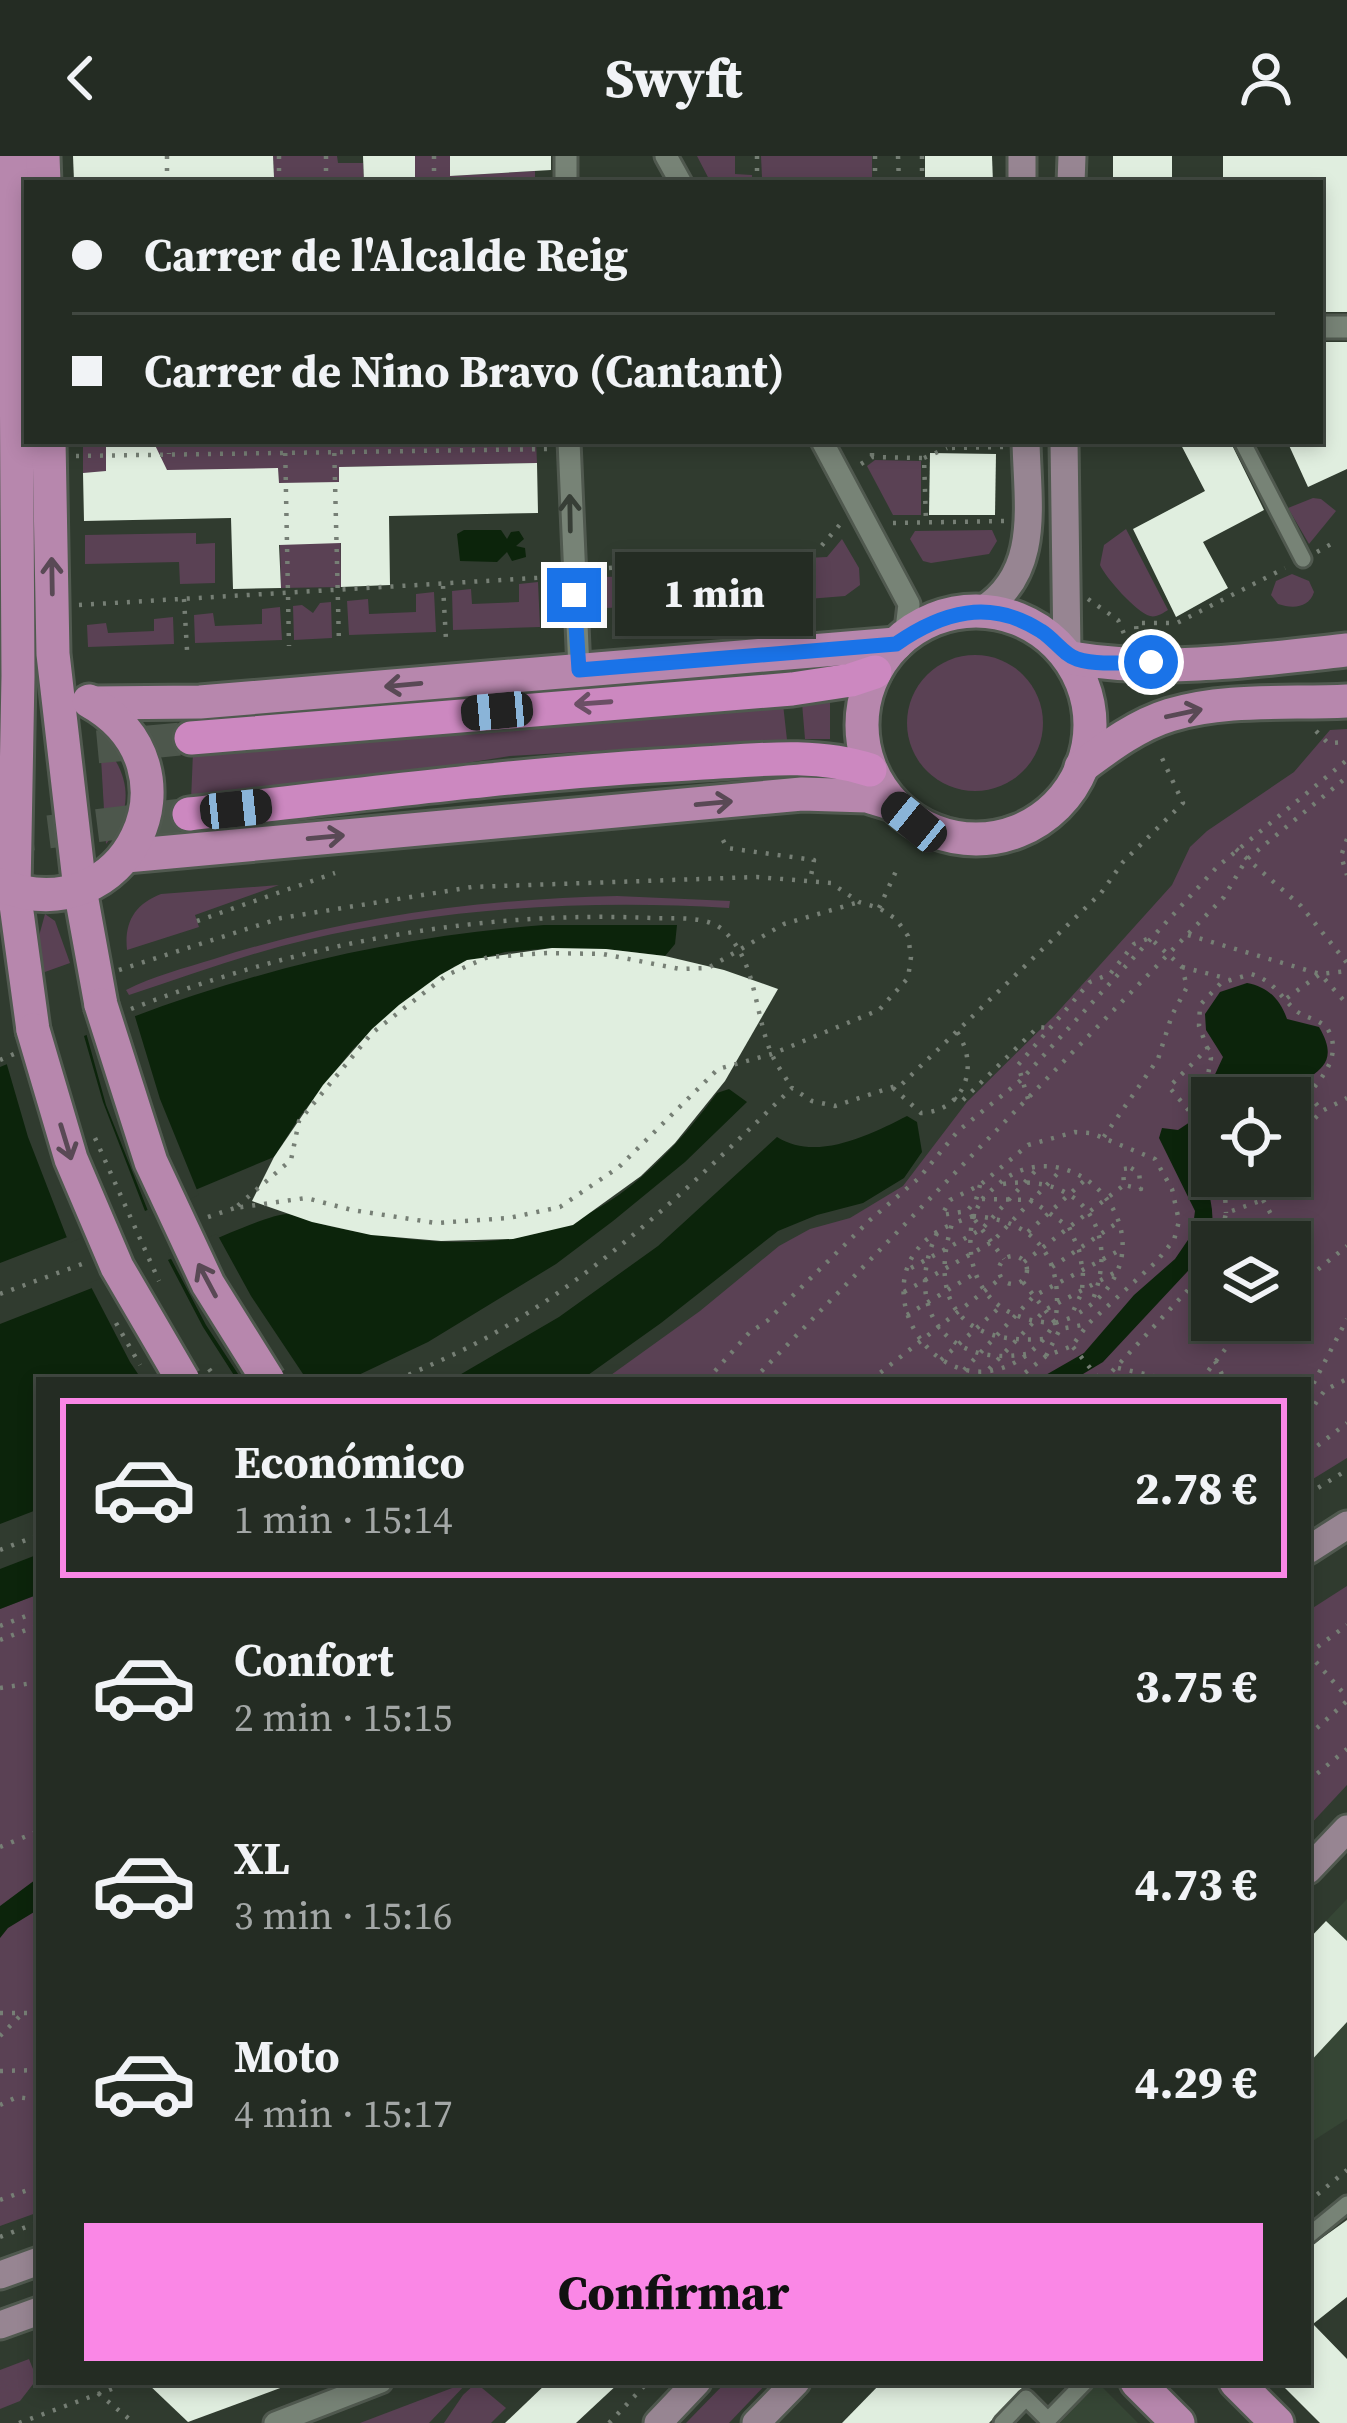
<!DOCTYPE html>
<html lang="es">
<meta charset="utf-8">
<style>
:root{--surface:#242c23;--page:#303830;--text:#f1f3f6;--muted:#a3a7a6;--line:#414841;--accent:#fa87e6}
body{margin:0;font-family:"Source Serif 4",serif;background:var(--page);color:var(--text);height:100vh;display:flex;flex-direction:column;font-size:45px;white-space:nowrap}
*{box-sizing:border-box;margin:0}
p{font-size:39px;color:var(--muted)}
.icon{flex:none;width:66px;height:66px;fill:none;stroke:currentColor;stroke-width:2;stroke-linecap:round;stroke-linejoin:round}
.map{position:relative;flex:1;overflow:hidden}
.panel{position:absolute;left:36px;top:1221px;width:1275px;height:1008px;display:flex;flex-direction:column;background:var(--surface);border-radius:0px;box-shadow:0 6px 18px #0003,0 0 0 3px var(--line)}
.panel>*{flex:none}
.hud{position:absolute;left:24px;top:24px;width:1299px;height:264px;border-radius:0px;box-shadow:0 6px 18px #0003,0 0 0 3px var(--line);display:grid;align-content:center;height:264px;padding:0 48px;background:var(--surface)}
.tools{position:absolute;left:1191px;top:921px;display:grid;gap:24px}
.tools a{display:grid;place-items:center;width:120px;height:120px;border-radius:0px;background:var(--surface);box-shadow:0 6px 18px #0003,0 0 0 3px var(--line);font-size:60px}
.end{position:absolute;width:54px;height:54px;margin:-27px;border:15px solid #1a73e8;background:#fff;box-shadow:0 0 0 6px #fff}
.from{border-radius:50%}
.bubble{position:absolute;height:84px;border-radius:0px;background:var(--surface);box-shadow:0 6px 18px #0003,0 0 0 3px var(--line);font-size:39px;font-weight:800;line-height:84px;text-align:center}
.car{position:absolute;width:36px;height:72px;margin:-36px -18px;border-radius:15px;box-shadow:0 0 9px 3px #0007;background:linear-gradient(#222 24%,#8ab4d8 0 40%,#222 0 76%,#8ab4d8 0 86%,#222 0)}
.hud b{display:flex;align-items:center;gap:42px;height:114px;font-size:45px}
.hud b+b{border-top:3px solid var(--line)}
.hud i{width:30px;height:30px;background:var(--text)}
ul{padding:21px 0 0;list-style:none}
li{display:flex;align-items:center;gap:36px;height:180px;margin:0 24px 18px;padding:0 24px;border:6px solid transparent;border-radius:0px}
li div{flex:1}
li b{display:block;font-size:45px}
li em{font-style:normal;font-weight:800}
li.selected{border-color:var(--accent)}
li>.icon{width:108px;height:108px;stroke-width:1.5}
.primary-button{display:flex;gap:24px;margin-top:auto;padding:24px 48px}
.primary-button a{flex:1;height:138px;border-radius:0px;background:var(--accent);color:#111;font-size:48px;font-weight:800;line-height:138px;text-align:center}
header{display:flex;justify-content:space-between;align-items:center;height:156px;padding:0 48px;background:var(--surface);font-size:54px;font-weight:800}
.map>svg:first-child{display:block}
.built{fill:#364635}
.green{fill:#5a4154;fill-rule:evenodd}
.water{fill:#0c240b}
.pier{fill:#303b2f}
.building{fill:#e0eedf}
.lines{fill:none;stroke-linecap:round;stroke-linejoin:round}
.trunk-tunnel{stroke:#4d574c;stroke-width:33;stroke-dasharray:33 16;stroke-linecap:butt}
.pedestrian-casing{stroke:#50594f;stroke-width:21}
.minor-casing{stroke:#50594f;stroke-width:27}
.secondary-casing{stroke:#50594f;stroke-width:33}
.primary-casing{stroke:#50594f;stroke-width:39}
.trunk-casing{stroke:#50594f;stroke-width:39}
.path{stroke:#767f75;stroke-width:4.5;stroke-dasharray:3 9;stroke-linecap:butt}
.pedestrian{stroke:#778376;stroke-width:15}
.minor{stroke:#778376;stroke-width:21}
.secondary{stroke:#978592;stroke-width:27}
.primary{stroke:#b787ad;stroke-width:33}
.trunk{stroke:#cc88c0;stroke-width:33}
.primary-bridge-casing{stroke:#50594f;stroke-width:39;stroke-linecap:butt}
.path-bridge{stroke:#767f75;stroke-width:4.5;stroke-dasharray:3 9;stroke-linecap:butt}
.primary-bridge{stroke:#b787ad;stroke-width:33}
.oneway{stroke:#373e36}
.oneway2{stroke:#594955}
.oneway3{stroke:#6b4f65}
.route{stroke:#1a73e8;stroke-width:15}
</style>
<header><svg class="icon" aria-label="back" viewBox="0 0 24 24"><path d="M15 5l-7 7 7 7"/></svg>Swyft<svg class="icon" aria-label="person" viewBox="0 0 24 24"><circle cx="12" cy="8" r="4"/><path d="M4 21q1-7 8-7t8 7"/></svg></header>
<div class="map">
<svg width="1347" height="2267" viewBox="0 0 1347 2267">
<rect width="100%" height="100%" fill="#303b2f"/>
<g class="built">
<path d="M1347 1743V1963L1308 1988V1784Z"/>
<path d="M1098 2227 1138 2267H1060Z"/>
</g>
<g class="green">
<path d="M158 0 274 20 273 0H337L338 7H363L364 26H415V0H450V20L535 15V27H74L158 23Z"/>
<path d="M697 0H735V18L752 19V27H711Z"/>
<path d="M761 0H872V22H762Z"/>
<path d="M153 285H536L537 307 340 311 341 431 281 432 278 313 83 317V289Z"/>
<path d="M875 304 921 305V359H893L867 310Z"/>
<path d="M1313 342 1321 343 1336 355 1309 388 1288 352Z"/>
<path d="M1126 373 1168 454C1163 457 1156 462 1150 460 1136 456 1106 422 1100 409L1104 389Z"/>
<path d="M992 374 997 385 989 398 931 407 923 405 910 383 915 375Z"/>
<path d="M196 377V388L215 387V427L180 428 179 406 85 408V379Z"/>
<path d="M842 383 859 412 860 429 845 440 808 443 806 402 827 401Z"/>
<path d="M793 405 794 443 708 447 707 413 734 410 735 425 766 424V407Z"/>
<path d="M689 416 691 448 606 452 605 421 632 420 633 433 664 432V418Z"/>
<path d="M1292 418 1309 425 1314 436C1309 452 1293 453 1278 448L1271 439 1276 425Z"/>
<path d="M538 426 540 471 453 474 452 435 471 433 472 448 519 446V428Z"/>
<path d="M434 436 436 476 349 479 347 445 368 443 369 458 416 456V438Z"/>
<path d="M331 446 332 482 294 484 293 450 302 449 313 457 320 447Z"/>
<path d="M280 451 282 484 195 487 194 459 213 457 215 470 262 468V453Z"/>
<path d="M173 461 174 488 88 491 87 469 106 467 108 477 154 475V463Z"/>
<circle cx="975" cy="567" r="68"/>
<path d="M830 544V583H805L802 547Z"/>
<path d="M783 548 787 584 510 600 360 624 191 645 193 596Z"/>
<path d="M1347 573V1302L1308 1326V1224H604L700 1155 779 1090 810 1073 850 1062 903 1030 967 946 1054 860 1172 729 1190 691 1207 675 1294 616 1330 574ZM1212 942H1290V1020H1212ZM1212 1086H1290V1164H1212Z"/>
<path d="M100 585C131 616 135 654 106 688Z"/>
<path d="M279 729 195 759 199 771 127 794C124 766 135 748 161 738Z"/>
<path d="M617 740 730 745 729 752C587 743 445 752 306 784 246 798 187 820 129 839L126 834C153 820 185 812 214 803 345 761 479 743 617 740Z"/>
<path d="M45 758 55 765 70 807 42 817 39 780Z"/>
<path d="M1347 1430V1629L1308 1671V1455Z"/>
<path d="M39 1438V2056L0 2070V1453Z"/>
<path d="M29 2203 37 2223 20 2245 0 2253V2214Z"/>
<path d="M468 2226 429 2267H360Z"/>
<path d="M726 2226H768L729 2267H686Z"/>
<path d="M476 2227 506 2252 491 2267H444L463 2239Z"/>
</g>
<g class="water">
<path d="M464 374H501L507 383 511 376 519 375 524 383 516 390 525 392 526 401 512 405 507 396 497 406 460 405 457 378Z"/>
<path d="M544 769H677L675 788 665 800 606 793 552 792 505 796 455 810 399 849 352 894 301 959 274 1001 145 1055 103 946 84 880C237 818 380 782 544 769Z"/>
<path d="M1247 827C1268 831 1280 843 1287 863L1319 871C1347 918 1300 917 1286 942H1212V972L1191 993C1208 1030 1224 1063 1201 1101L1103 1206 1073 1224H1037L1084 1197 1134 1139 1175 1103 1192 1078 1195 1055 1159 982 1162 972 1178 974 1205 956 1206 938 1223 901 1206 874 1205 858 1220 836Z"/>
<path d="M54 889 72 954 114 1063 0 1107V911Z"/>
<path d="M729 933 747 946 685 1006 613 1065 556 1108 428 1186 348 1224H237L203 1171 168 1104C190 1095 269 1057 288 1058 296 1059 306 1064 314 1066 338 1073 362 1077 386 1080 542 1103 624 1062 717 937Z"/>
<path d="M907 960 917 966 922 996 904 1022 863 1047 817 1059 778 1075 661 1167 581 1224H451L559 1161 658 1090 777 981C816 1006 870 979 907 960Z"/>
<path d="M133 1116 194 1224H39V1353L0 1368V1168Z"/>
<path d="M39 1398V1438L0 1453V1413Z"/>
<path d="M39 1721V1753L8 1772 0 1782V1750Z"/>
</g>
<g class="pier">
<path d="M133 854 160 943 199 1039 150 1060 106 949 85 873Z"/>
<path d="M55 883 76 959 118 1067 69 1087 28 981 5 902Z"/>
<path d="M217 1078 251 1140 307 1224H242L206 1169 168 1097Z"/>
<path d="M131 1110 136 1112 200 1224H142L130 1206 89 1127Z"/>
</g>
<g class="building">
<path d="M73 0H273L274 21 74 25Z"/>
<path d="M363 0H415V26H364Z"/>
<path d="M450 0H551V14L450 20Z"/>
<path d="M925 0H992L993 27H925Z"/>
<rect x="1113" y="0" width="59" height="27"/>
<path d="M1223 0H1347V156H1320V27H1223Z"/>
<path d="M1320 186H1347V313L1308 331 1287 285H1320Z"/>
<path d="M106 285H153L167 314 278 312 279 327 339 326V311L537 307 538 357 389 360 390 429 341 431V387L279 389 281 432 233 433 231 362 84 365 83 317 106 315Z"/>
<path d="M1179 285H1230L1264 354 1203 386 1228 432 1176 461 1133 373 1205 335Z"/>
<path d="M930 297 996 298 995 359H929Z"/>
<path d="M552 792 606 793 665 800 724 814 778 833 725 925 675 987 641 1020 573 1069 513 1083 441 1085 371 1079 312 1066 252 1045 274 1001 323 929 372 873 399 849 440 819 467 804Z"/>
<path d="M1326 1765 1347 1785V1866L1308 1908V1784Z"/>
<path d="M1347 2064V2141L1313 2168 1347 2203V2267H1320L1279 2226H1308V2092Z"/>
<path d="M146 2226H290L291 2228 188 2266Z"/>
<path d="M548 2226H620L576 2267H505Z"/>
<path d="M882 2226H1028L989 2267H842Z"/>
</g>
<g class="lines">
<g class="trunk-tunnel">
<path d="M0 600 191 582"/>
<path d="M0 682 189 658"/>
</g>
<defs>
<g id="pedestrian">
<path d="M1242 285 1303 403"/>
<path d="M1308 2080 1347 2048"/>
<path d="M1002 2267 1026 2242 1048 2264 1085 2226"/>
</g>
<g id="minor">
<path d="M666 0 681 27"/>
<path d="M566 27V0"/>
<path d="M1320 171H1347"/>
<path d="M569 285 579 514"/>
<path d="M822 285 909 448 905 482"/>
<path d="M275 2267 381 2226"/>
</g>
<g id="secondary">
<path d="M1022 0V27"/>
<path d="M1071 27 1072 0"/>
<path d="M1064 285 1067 497"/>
<path d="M982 454C1042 417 1027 346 1026 285"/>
<path d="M1308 1394 1347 1369"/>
<path d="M1308 1714 1347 1673"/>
<path d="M0 2119 39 2105"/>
<path d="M0 2169 39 2155"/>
<path d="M658 2267 697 2226"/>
<path d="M756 2267 796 2226"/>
</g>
<g id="primary">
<path d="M15 0 18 520 14 734 33 874"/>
<path d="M43 0 44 27"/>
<path d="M49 285 53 498 80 733 101 849"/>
<circle cx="976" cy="569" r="114"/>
<path d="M1071 502C1161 517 1257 504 1347 494"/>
<path d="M93 547 200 546 896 488"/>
<path d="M1081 611C1108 591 1137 569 1170 559 1225 542 1290 548 1347 545"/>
<path d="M126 700 802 638 867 640 890 647"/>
<path d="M0 729C127 780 208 611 89 545"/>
<path d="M1137 2226 1178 2267"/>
<path d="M1236 2226 1277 2267"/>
</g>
<g id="trunk">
<path d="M191 582 792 533 851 524 875 516"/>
<path d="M189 658C356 639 522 617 689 608 748 605 813 595 870 614"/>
</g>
</defs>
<use href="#pedestrian" class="pedestrian-casing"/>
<use href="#minor" class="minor-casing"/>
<use href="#secondary" class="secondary-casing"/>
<use href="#primary" class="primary-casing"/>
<use href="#trunk" class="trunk-casing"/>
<g class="path">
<path d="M167 0V27"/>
<path d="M279 0V27"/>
<path d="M326 0V27"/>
<path d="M434 0V27"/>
<path d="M757 0V27"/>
<path d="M875 0V24"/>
<path d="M898 0 899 27"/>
<path d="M922 0V21"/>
<path d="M806 27 922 24"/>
<path d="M169 285V298"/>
<path d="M224 285 225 297"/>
<path d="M285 285 289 490"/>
<path d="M334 285 339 488"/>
<path d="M872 285V301"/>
<path d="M947 285V292L1003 291"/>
<path d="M76 300 549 293"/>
<path d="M924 302 947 292"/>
<path d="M861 308 872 301 924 302 926 367"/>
<path d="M893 367 1005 365"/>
<path d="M797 396 801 460"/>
<path d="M1317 396 1333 387"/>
<path d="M697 404 701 465"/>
<path d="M597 413 817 395 843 365"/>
<path d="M443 430 446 484"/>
<path d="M184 443 187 494"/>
<path d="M1088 443 1118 464 1125 480"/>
<path d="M79 449 552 421"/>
<path d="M1137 485 1136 467H1177L1285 412"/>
<path d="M1316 575 1328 587 1347 586"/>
<path d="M1347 683 1341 700 1347 719"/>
<path d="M723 684 727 692 814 704 810 725"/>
<path d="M1236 693 1301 750 1347 807"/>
<path d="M879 752 897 713"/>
<path d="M197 765 335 717"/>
<path d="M1188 779 1320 818 1347 815"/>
<path d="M1182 811 1229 823"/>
<path d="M119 814 281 762 472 731 757 721 831 727 859 746 879 752 896 763 908 780 911 801 908 822 879 854 772 898 718 913 619 1011 560 1051 509 1062 436 1067 352 1054 306 1042 235 1052 291 1004 299 965 372 877 447 819 488 801 547 797 603 798 680 813 708 812 784 768 859 746"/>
<path d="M1287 842 1320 818 1347 848"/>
<path d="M131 853C296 789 475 754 652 762 673 763 706 759 723 774 758 806 754 861 773 901 778 911 786 922 792 932"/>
<path d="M1209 891 1169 931 1212 982"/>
<path d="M0 904 14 898"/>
<path d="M893 932 921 957C965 955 980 910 957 876"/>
<path d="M1308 938 1322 955"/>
<path d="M954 942 960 947 1038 871 1048 872"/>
<path d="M1028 943 1018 909 1090 826 1110 818 1134 788 1150 782 1182 811 1187 831 1172 859 1158 903 1103 982"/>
<path d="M1194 960 1202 953 1211 902 1199 870 1200 849 1221 827 1251 818C1274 825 1278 838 1294 853 1303 862 1318 862 1327 872 1347 903 1312 935 1290 955"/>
<path d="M95 982 159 1125"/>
<path d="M1290 988 1322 955 1347 942"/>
<path d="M1131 1012 1139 1017 1141 1033 1124 1029 1123 1013Z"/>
<path d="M1224 1020 1226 1057"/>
<path d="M1003 1028C1082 1016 1122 1076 1091 1148"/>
<path d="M980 1029 976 1044 967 1055 942 1059 950 1044 980 1029 1028 989 1075 976 1091 977 1155 1003 1172 1033 1179 1065 1174 1084 1156 1106 1088 1168 1072 1190 1046 1200 1016 1224"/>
<path d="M982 1043 1031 1044 1069 1071 1079 1094 1083 1116 1082 1136 1070 1162 1055 1167 1044 1183C963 1189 928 1147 952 1068L973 1060Z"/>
<path d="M982 1043C991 1035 1000 1025 1011 1019 1090 976 1182 1102 1072 1161"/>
<path d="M1263 1044 1281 1076 1279 1086"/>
<path d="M973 1060C1038 1064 1065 1105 1055 1167 991 1165 961 1122 973 1060Z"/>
<path d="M208 1061 235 1052"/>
<path d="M975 1064 1004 1103"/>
<path d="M948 1070C840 1120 951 1285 1044 1183"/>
<path d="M1028 1076 1085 1024"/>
<path d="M937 1077C903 1149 944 1212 1026 1198"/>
<path d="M1220 1086 1226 1057 1263 1044 1272 1020"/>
<circle cx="1013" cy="1114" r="14"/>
<path d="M1024 1106 1124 1029"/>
<path d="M1052 1111 1120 1065"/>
<path d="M911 1112 982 1073 1037 1013"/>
<path d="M1023 1126 1060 1173"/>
<path d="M904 1136 992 1086 1061 1014"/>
<path d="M1290 1136 1347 1090"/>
<path d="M0 1138 85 1107"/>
<path d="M907 1159 974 1118"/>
<path d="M1073 1191 1100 1224"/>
<path d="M1046 1200 1060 1173 1088 1168"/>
<path d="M941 1204 999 1152"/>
<path d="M1215 1205 1225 1224"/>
<path d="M1118 1212 1171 1224"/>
<path d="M209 1213 217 1224"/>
<path d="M989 1213 1045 1154 1116 1116"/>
<path d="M964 1214 1034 1140 1122 1093"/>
<path d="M398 1224C431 1208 467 1194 498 1175 609 1111 701 1020 792 932L812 945 835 950 902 928 1101 737 1123 706 1183 647 1161 600"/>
<path d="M707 1224 749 1177 767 1165 870 1064 919 1022 958 975 1020 925 1217 711 1347 604"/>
<path d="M753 1224 1224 741 1246 704 1347 621"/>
<path d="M871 1224 1001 1122"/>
<path d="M1104 1224 1187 1135 1212 1100"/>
<path d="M1201 1224 1234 1182 1256 1164"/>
<path d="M1308 1238 1347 1163"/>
<path d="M1308 1258 1325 1234 1347 1223"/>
<path d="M1308 1297 1347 1267"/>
<path d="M1308 1338 1347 1314"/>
<path d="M0 1394 39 1379"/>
<path d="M0 1470 39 1455"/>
<path d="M0 1484 39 1469"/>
<path d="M1308 1497 1347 1541"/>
<path d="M1308 1498 1347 1469"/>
<path d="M0 1532 39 1526"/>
<path d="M1308 1580 1347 1545"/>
<path d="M1308 1625 1347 1593"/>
<path d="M0 1691 39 1675"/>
<path d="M0 1857H39"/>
<path d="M0 1880 24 1856"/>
<path d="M0 1915 39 1914"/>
<path d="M0 1949 17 1941 39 1944"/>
<path d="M0 2044 39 2030"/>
<path d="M1308 2046 1347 2014"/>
<path d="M0 2081 39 2066"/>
<path d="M94 2226 99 2238 134 2267"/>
<path d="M19 2267 131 2226"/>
<path d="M609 2267 648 2226"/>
</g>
<use href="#pedestrian" class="pedestrian"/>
<use href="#minor" class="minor"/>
<use href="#secondary" class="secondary"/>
<use href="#primary" class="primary"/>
<use href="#trunk" class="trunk"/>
<defs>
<g id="primary-bridge">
<path d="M101 849 151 1006 208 1128 268 1224"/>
<path d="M33 874 71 1003 117 1111 183 1224"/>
</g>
</defs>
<use href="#primary-bridge" class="primary-bridge-casing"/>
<path class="path-bridge" d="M116 1167 140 1209"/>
<use href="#primary-bridge" class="primary-bridge"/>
</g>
<defs><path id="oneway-shaft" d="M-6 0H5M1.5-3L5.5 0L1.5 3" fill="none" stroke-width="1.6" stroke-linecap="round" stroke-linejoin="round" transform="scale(3)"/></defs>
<use class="oneway" href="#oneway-shaft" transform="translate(570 357) rotate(-91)"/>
<g class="oneway2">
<use href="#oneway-shaft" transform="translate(52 420) rotate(-91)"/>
<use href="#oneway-shaft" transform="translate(403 529) rotate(175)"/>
<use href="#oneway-shaft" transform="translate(1184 557) rotate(-12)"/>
<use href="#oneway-shaft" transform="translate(714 647) rotate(-5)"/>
<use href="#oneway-shaft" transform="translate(326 681) rotate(-5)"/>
<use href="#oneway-shaft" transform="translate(66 986) rotate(73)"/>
<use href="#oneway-shaft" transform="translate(207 1124) rotate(-118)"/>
</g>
<use class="oneway3" href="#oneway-shaft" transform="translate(593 547) rotate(176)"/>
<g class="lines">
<path class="route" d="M574 439 579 514 896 488C942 456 990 442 1041 475 1054 483 1064 499 1077 503 1100 510 1127 506 1151 506"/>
</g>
</svg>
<div class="tools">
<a><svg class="icon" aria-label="locate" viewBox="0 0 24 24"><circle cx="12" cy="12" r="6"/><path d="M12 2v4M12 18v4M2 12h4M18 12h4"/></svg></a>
<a><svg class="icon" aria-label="layers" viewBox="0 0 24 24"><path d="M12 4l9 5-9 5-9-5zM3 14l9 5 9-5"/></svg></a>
</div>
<i class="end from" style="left:1151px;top:506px"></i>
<i class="end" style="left:574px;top:439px"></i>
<div class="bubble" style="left:615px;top:396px;width:198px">1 min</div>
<i class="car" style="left:497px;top:555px;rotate:265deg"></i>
<i class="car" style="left:236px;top:653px;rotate:84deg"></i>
<i class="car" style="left:914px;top:666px;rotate:309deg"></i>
<div class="hud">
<b><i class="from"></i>Carrer de l'Alcalde Reig</b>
<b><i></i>Carrer de Nino Bravo (Cantant)</b>
</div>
<section class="panel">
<ul>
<li class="selected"><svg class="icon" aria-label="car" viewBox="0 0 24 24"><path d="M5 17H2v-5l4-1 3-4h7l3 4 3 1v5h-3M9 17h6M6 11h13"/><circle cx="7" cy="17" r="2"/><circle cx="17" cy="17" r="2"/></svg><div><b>Económico</b><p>1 min · 15:14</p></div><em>2.78 €</em></li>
<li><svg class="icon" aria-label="car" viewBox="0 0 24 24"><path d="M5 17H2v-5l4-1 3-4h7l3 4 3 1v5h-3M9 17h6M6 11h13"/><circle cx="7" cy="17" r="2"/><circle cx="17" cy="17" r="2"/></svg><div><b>Confort</b><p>2 min · 15:15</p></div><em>3.75 €</em></li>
<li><svg class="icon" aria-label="car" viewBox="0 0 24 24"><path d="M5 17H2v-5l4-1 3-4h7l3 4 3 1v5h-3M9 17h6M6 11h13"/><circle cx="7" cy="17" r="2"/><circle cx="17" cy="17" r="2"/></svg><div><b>XL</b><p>3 min · 15:16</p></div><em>4.73 €</em></li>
<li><svg class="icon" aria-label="car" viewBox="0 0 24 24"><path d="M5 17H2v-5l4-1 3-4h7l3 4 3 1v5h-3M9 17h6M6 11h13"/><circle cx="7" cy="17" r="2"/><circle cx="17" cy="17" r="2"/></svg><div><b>Moto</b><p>4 min · 15:17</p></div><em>4.29 €</em></li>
</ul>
<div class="primary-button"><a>Confirmar</a></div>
</section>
</div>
